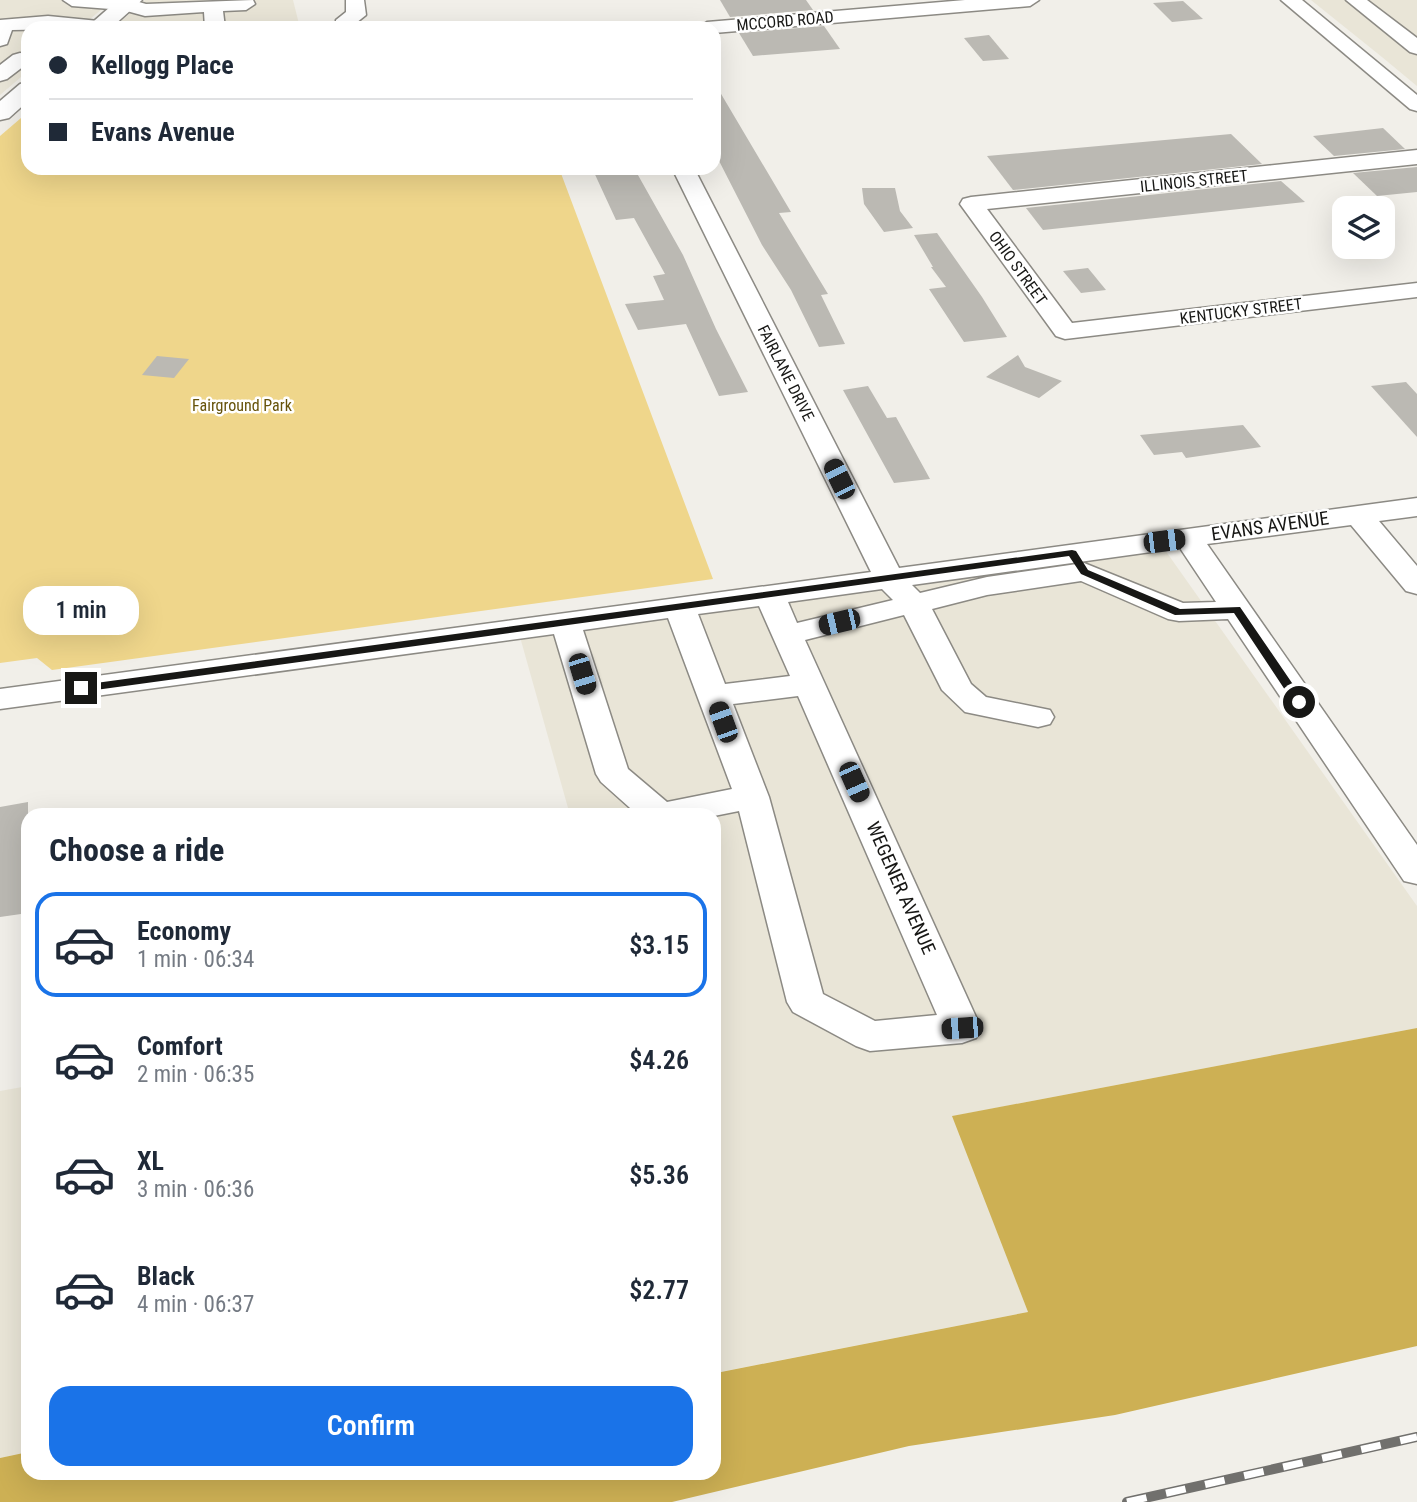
<!DOCTYPE html>
<meta charset="utf-8">
<style>
:root{--surface:#fff;--page:#f6f6f7;--text:#1f2937;--muted:#747a83;--line:#e0e1e3;--accent:#1a73e8}
body{margin:0;font-family:"Roboto Condensed",sans-serif;background:var(--page);color:var(--text);height:100vh;display:flex;flex-direction:column;font-size:26px;white-space:nowrap}
*{box-sizing:border-box;margin:0}
p{font-size:23px;color:var(--muted)}
.icon{flex:none;width:38px;height:38px;fill:none;stroke:currentColor;stroke-width:2;stroke-linecap:round;stroke-linejoin:round}
.map{position:relative;flex:1;overflow:hidden}
.drawer{position:absolute;left:21px;top:808px;width:700px;height:672px;display:flex;flex-direction:column;background:var(--surface);border-radius:21px;box-shadow:0 7px 28px #0002}
.drawer>*{flex:none}
.banner{position:absolute;left:21px;top:21px;width:700px;height:154px;border-radius:21px;box-shadow:0 7px 28px #0002;display:grid;align-content:center;height:154px;padding:0 28px;background:var(--surface)}
.fabs{position:absolute;left:1332px;top:196px;display:grid;gap:14px}
.fabs a{display:grid;place-items:center;width:63px;height:63px;border-radius:14px;background:var(--surface);box-shadow:0 7px 28px #0002;font-size:35px}
.end{position:absolute;width:32px;height:32px;margin:-16px;border:9px solid #171715;background:#fff;box-shadow:0 0 0 4px #fff}
.from{border-radius:50%}
.bubble{position:absolute;height:49px;border-radius:21px;background:var(--surface);box-shadow:0 7px 28px #0002;font-size:23px;font-weight:600;line-height:49px;text-align:center}
.car{position:absolute;width:21px;height:42px;margin:-21px -10px;border-radius:9px;box-shadow:0 0 5px 2px #0007;background:linear-gradient(#222 24%,#8ab4d8 0 40%,#222 0 76%,#8ab4d8 0 86%,#222 0)}
.banner b{display:flex;align-items:center;gap:24px;height:66px;font-size:26px}
.banner b+b{border-top:2px solid var(--line)}
.banner i{width:18px;height:18px;background:var(--text)}
ul{padding:0;list-style:none}
li{display:flex;align-items:center;gap:21px;height:105px;margin:0 14px 10px;padding:0 14px;border:4px solid transparent;border-radius:21px}
li div{flex:1}
li b{display:block;font-size:26px}
li em{font-style:normal;font-weight:600}
li.active{border-color:var(--accent)}
li>.icon{width:63px;height:63px;stroke-width:1.5}
h2{padding:0 28px;font-size:32px;line-height:84px}
.button{display:flex;gap:14px;margin-top:auto;padding:14px 28px}
.button a{flex:1;height:80px;border-radius:21px;background:var(--accent);color:#fff;font-size:28px;font-weight:600;line-height:80px;text-align:center}
.map>svg:first-child{display:block}
.built{fill:#e9e5d7}
.green{fill:#efd68b}
.forest{fill:#cdb054}
.building{fill:#bbb9b3}
.lines{fill:none;stroke-linecap:round;stroke-linejoin:round}
.minor-casing{stroke:#8c8a84;stroke-width:3}
.major-casing{stroke:#8c8a84;stroke-width:3}
.minor{fill:#fff;fill-rule:evenodd}
.major{fill:#fff;fill-rule:evenodd}
.rail-casing{stroke:#71706d;stroke-width:10}
.rail{stroke:#fff;stroke-width:7;stroke-dasharray:20;stroke-linecap:butt}
.route{fill:#171715}
.labels{text-anchor:middle;dominant-baseline:central;stroke-width:5;stroke-linejoin:round;paint-order:stroke}
.far-street-label{font-size:16px;fill:#171715;stroke:#fff}
.far-park-label{font-size:16px;fill:#67530a;stroke:#fff}
.street-label{font-size:19px;fill:#171715;stroke:#fff}
</style>
<div class="map">
<svg width="1417" height="1502" viewBox="0 0 1417 1502">
<rect width="100%" height="100%" fill="#f1efe9"/>
<g class="built">
<path d="M0 0H113L79 28H28V71L0 95Z"/>
<path d="M145 0H293L300 28H113Z"/>
<path d="M1311 0H1417V86L1382 57Z"/>
<path d="M1165 550 1417 906V1028L953 1116 1028 1312 720 1372 714 1348V816L570 815 520 637Z"/>
<path d="M28 1086V1452L0 1458V1091Z"/>
</g>
<path class="green" d="M28 112V168H559L713 579 52 670 37 658 0 663V136Z"/>
<path class="forest" d="M1417 1028V1346L1115 1415 909 1446 672 1502H0V1458L28 1452V1474H714V1348L721 1372 1028 1312 952 1116Z"/>
<g class="building">
<path d="M720 0H806L813 10 730 17Z"/>
<path d="M1183 1 1203 19 1172 22 1153 3Z"/>
<path d="M824 26 840 49 753 56 739 33Z"/>
<path d="M989 35 1009 59 983 61 964 38Z"/>
<path d="M714 82 791 212 779 213 828 294 821 295 845 344 819 347 791 290 762 245 714 151Z"/>
<path d="M1383 128 1405 149 1334 156 1313 136Z"/>
<path d="M1231 134 1262 164 1013 190 987 156Z"/>
<path d="M1417 167V192L1377 196 1353 173Z"/>
<path d="M592 168H634L683 255 716 329 748 392 719 396 686 324 638 330 625 304 664 300 653 276 665 274 634 218 616 220Z"/>
<path d="M1281 181 1305 202 1043 230 1026 208Z"/>
<path d="M862 188H895L900 211 913 228 884 232 864 204Z"/>
<path d="M937 233 982 297 1007 337 964 342 929 289 946 287 931 267H933L914 235Z"/>
<path d="M1088 268 1106 290 1081 293 1063 271Z"/>
<path d="M1018 355 1025 367 1062 381 1039 398 986 377Z"/>
<path d="M157 356 189 359 174 378 142 375Z"/>
<path d="M1406 382 1417 394V437L1371 386Z"/>
<path d="M868 386 887 418 896 417 930 479 894 483 843 390Z"/>
<path d="M1243 425 1261 447 1186 458 1182 452 1154 455 1140 435Z"/>
<path d="M28 802V913L0 917V807Z"/>
</g>
<g class="lines">
<defs>
<g id="minor">
<path d="M63 0H132L146 4 253 0 255 4 246 10 223 11 225 28H205L204 12 145 16 123 10 72 6Z"/>
<path d="M346 0H364L366 15 356 23V28H336V20L346 12Z"/>
<path d="M965 0H1039L1030 6 714 33V28H697L707 22Z"/>
<path d="M1281 0H1302L1417 95V111L1410 109Z"/>
<path d="M1346 0H1367L1417 38V54L1410 52Z"/>
<path d="M48 16 109 22 119 28 12 30 7 44 0 46V20Z"/>
<path d="M20 53 28 54V66H24L7 79 0 81V65L13 55Z"/>
<path d="M1417 150V164L987 209 1072 323 1417 283V297L1065 339 1056 336 960 204 963 199 971 197Z"/>
<path d="M672 168H694L899 568 1417 498V516L1379 521 1417 566V594L1406 591 1351 525 1207 544 1417 845V884L1404 881 1228 619 1179 621 1168 619 1081 581 987 595 932 609 971 684 986 697 1050 710 1054 717 1050 724 1038 727 965 712 942 690 904 615 805 640 981 1028 976 1038 962 1043 870 1051 856 1046 793 1012 787 1002 739 811 714 816H639L601 782 596 774 554 634 0 709V689L871 572ZM1180 548 1216 602 1183 603 1084 563 987 577 920 593 912 585ZM882 589 893 600 797 623 788 602ZM759 606 790 676 725 684 698 614ZM668 618 732 789 667 802 628 769 583 630ZM798 696 937 1015 875 1021 823 994 769 797 733 704Z"/>
</g>
<g id="major">
<path d="M118 0H142L111 28H86Z"/>
<path d="M28 82V101L9 118 0 120V101L20 84Z"/>
</g>
</defs>
<use href="#minor" class="minor-casing"/>
<use href="#major" class="major-casing"/>
<use href="#minor" class="minor"/>
<use href="#major" class="major"/>
<defs>
<path id="rail" d="M1127 1502 1417 1437"/>
</defs>
<use href="#rail" class="rail-casing"/>
<use href="#rail" class="rail"/>
</g>
<path class="route" d="M1072 550 1076 551 1088 570 1180 609 1240 607 1305 702 1303 705H1295L1234 613 1175 615 1081 574 1069 556 81 692 75 688 81 685Z"/>
<g class="labels">
<g class="far-street-label">
<text transform="translate(785 21) rotate(-5)">MCCORD ROAD</text>
<text transform="translate(1194 181) rotate(-6)">ILLINOIS STREET</text>
<text transform="translate(1018 268) rotate(54)">OHIO STREET</text>
<text transform="translate(1241 311) rotate(-7)">KENTUCKY STREET</text>
<text transform="translate(786 373) rotate(63)">FAIRLANE DRIVE</text>
</g>
<g class="far-park-label">
<text x="242" y="405">Fairground Park</text>
</g>
<g class="street-label">
<text transform="translate(1270 526) rotate(-8)">EVANS AVENUE</text>
<text transform="translate(901 888) rotate(66)">WEGENER AVENUE</text>
</g>
</g>
</svg>
<div class="fabs">
<a><svg class="icon" aria-label="layers" viewBox="0 0 24 24"><path d="M12 4l9 5-9 5-9-5zM3 14l9 5 9-5"/></svg></a>
</div>
<i class="end from" style="left:1299px;top:702px"></i>
<i class="end" style="left:81px;top:688px"></i>
<div class="bubble" style="left:23px;top:586px;width:116px">1 min</div>
<i class="car" style="left:839px;top:479px;rotate:334deg"></i>
<i class="car" style="left:1164px;top:541px;rotate:83deg"></i>
<i class="car" style="left:839px;top:622px;rotate:257deg"></i>
<i class="car" style="left:582px;top:674px;rotate:163deg"></i>
<i class="car" style="left:723px;top:722px;rotate:340deg"></i>
<i class="car" style="left:854px;top:782px;rotate:156deg"></i>
<i class="car" style="left:962px;top:1028px;rotate:266deg"></i>
<div class="banner">
<b><i class="from"></i>Kellogg Place</b>
<b><i></i>Evans Avenue</b>
</div>
<section class="drawer">
<h2>Choose a ride</h2>
<ul>
<li class="active"><svg class="icon" aria-label="car" viewBox="0 0 24 24"><path d="M5 17H2v-5l4-1 3-4h7l3 4 3 1v5h-3M9 17h6M6 11h13"/><circle cx="7" cy="17" r="2"/><circle cx="17" cy="17" r="2"/></svg><div><b>Economy</b><p>1 min · 06:34</p></div><em>$3.15</em></li>
<li><svg class="icon" aria-label="car" viewBox="0 0 24 24"><path d="M5 17H2v-5l4-1 3-4h7l3 4 3 1v5h-3M9 17h6M6 11h13"/><circle cx="7" cy="17" r="2"/><circle cx="17" cy="17" r="2"/></svg><div><b>Comfort</b><p>2 min · 06:35</p></div><em>$4.26</em></li>
<li><svg class="icon" aria-label="car" viewBox="0 0 24 24"><path d="M5 17H2v-5l4-1 3-4h7l3 4 3 1v5h-3M9 17h6M6 11h13"/><circle cx="7" cy="17" r="2"/><circle cx="17" cy="17" r="2"/></svg><div><b>XL</b><p>3 min · 06:36</p></div><em>$5.36</em></li>
<li><svg class="icon" aria-label="car" viewBox="0 0 24 24"><path d="M5 17H2v-5l4-1 3-4h7l3 4 3 1v5h-3M9 17h6M6 11h13"/><circle cx="7" cy="17" r="2"/><circle cx="17" cy="17" r="2"/></svg><div><b>Black</b><p>4 min · 06:37</p></div><em>$2.77</em></li>
</ul>
<div class="button"><a>Confirm</a></div>
</section>
</div>
